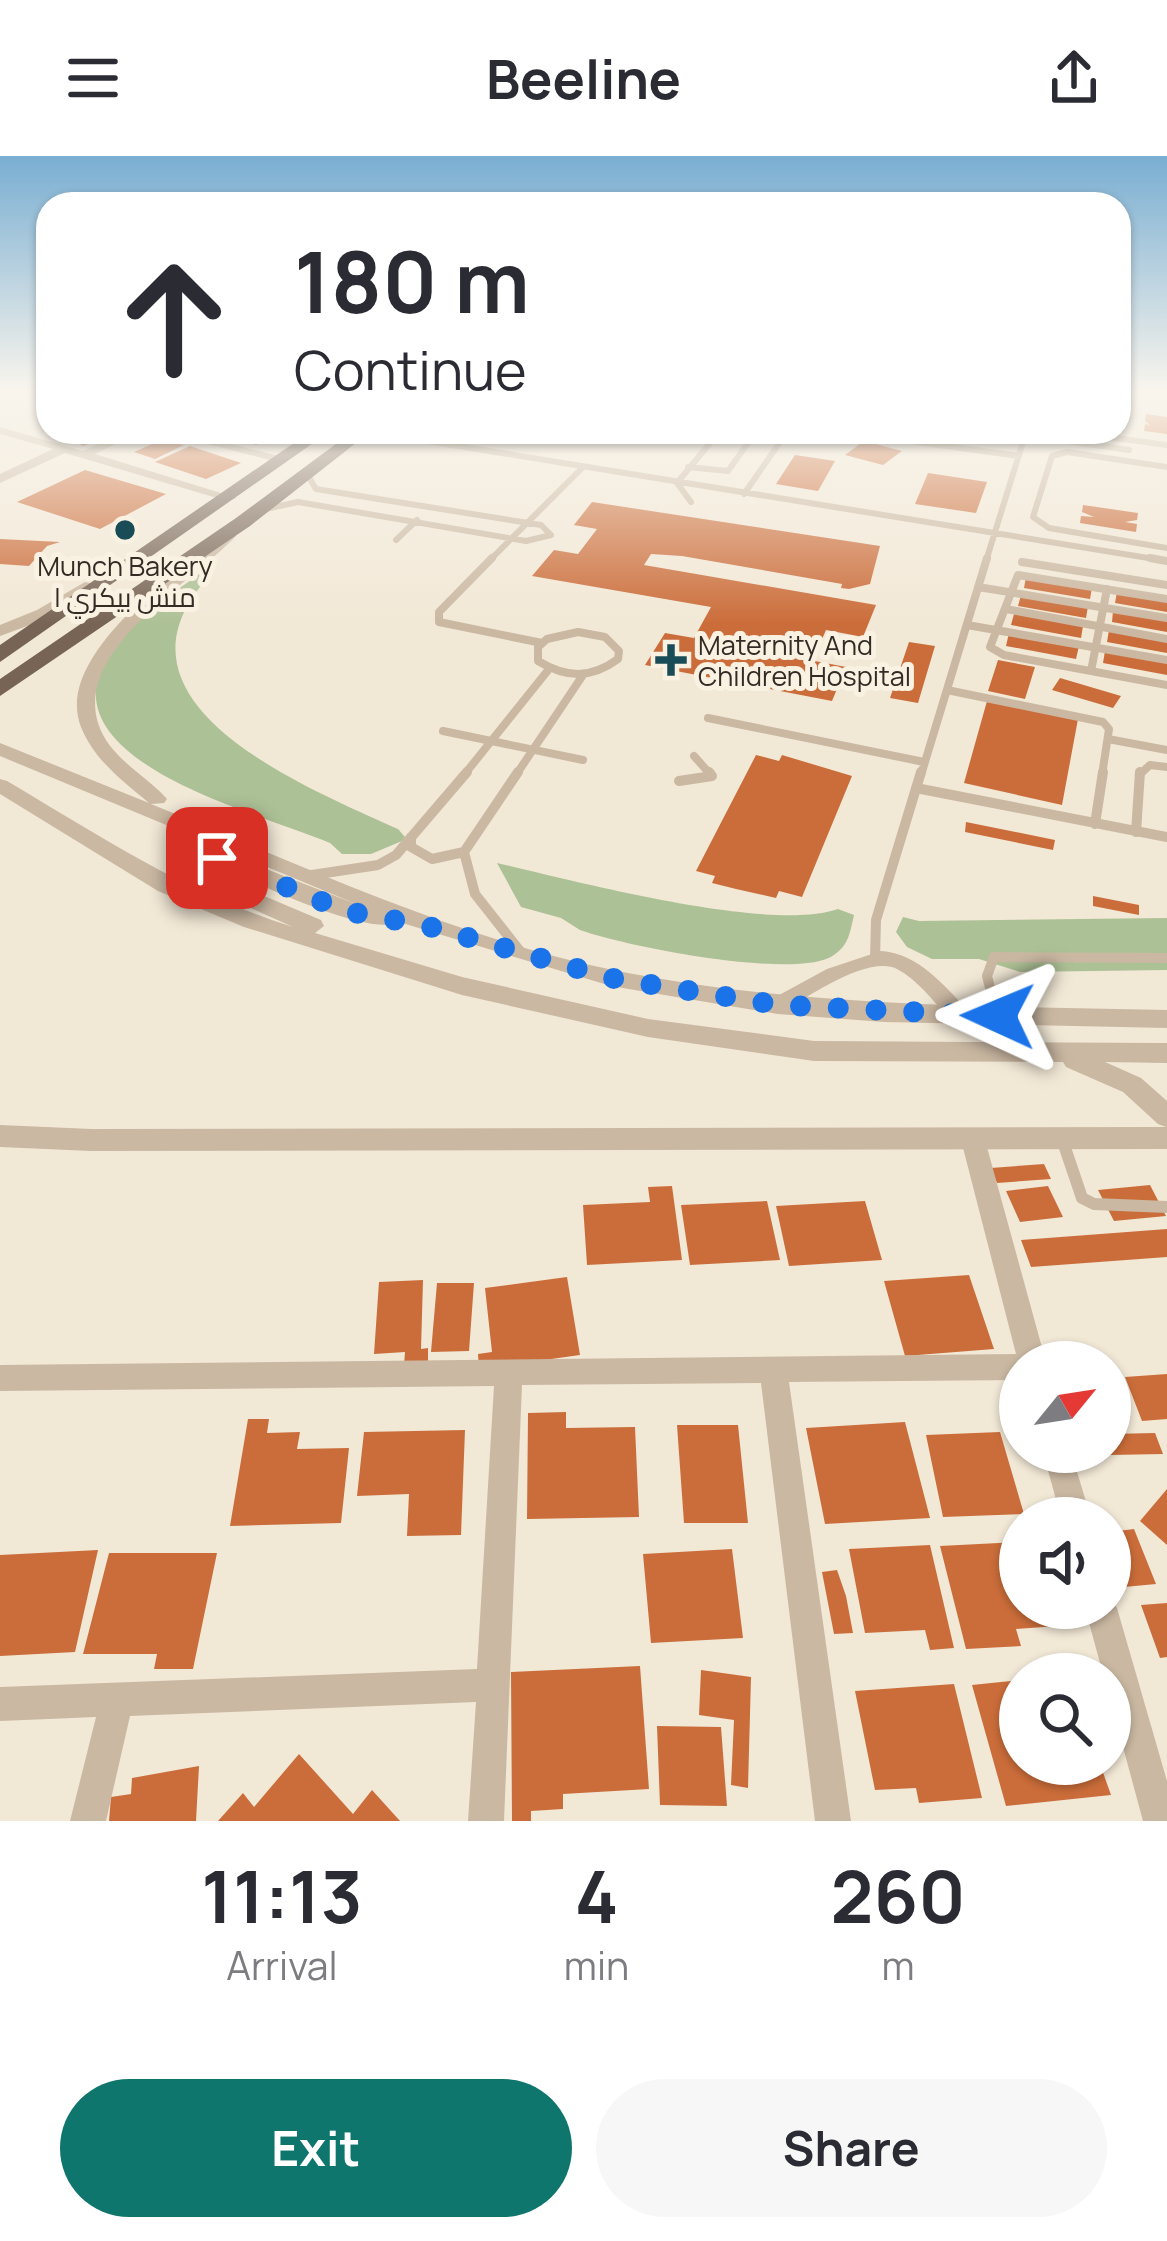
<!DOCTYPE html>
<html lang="en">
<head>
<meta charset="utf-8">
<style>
	body { margin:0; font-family:Manrope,Cairo,sans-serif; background:#f7f7f7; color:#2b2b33; height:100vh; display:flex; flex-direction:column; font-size:45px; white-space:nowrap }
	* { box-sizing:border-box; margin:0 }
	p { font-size:39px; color:#7c7c81 }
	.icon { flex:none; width:66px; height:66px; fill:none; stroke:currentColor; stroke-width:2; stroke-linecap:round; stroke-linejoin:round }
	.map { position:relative; height:1665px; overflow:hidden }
	.sheet { display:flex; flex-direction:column; background:#fff; flex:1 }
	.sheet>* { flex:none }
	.top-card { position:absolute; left:36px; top:36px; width:1095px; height:252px; border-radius:36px; box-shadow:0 3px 9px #0004; background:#fff; color:#2b2b33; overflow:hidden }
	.needle { width:78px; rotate:60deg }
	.fabs { position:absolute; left:999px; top:1185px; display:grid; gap:24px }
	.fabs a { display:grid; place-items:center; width:132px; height:132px; border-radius:50%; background:#fff; box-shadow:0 3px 9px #0004; font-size:60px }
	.pin { position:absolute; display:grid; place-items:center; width:102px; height:102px; color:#fff; margin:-51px; border-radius:24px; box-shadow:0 6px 18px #0006 }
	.me { position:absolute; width:132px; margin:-66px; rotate:271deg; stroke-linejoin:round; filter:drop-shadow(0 0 9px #0008) }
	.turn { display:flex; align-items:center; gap:42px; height:252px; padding:0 60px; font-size:54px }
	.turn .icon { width:156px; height:156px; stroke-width:2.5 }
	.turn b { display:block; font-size:84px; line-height:102px }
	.eta { display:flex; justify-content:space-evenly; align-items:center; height:204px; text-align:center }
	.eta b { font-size:72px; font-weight:700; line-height:84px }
	.action { display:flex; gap:24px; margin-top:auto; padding:24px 60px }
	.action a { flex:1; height:138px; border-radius:72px; background:#0f766e; color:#fff; font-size:48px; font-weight:700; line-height:138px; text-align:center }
	.action a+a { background:#f7f7f7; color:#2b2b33 }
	header { display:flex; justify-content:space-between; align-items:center; height:156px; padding:0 60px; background:#fff; font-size:54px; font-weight:700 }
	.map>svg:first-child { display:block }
	.green { fill:#adc196 }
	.building { fill:#cb6d3a }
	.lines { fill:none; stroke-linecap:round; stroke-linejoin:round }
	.service-far3 { stroke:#cab8a2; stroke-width:6 }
	.service-far2 { stroke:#cab8a2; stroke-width:8 }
	.service-far1 { stroke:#cab8a2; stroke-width:10 }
	.service { stroke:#cab8a2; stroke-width:12 }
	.minor { fill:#cab8a2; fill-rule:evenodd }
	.tertiary { fill:#cab8a2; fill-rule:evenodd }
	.primary { fill:#776455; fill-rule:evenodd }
	.route { stroke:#1a73e8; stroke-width:21; stroke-dasharray:0 37.8 }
	.poi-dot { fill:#194c57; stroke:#f9f1e2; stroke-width:4.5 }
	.labels { text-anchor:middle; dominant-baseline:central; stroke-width:10; stroke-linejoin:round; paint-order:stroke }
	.far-poi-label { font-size:27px; fill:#342b25; stroke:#f9f1e2 }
</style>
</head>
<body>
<header><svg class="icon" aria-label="menu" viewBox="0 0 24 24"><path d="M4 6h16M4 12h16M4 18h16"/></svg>Beeline<svg class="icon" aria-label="share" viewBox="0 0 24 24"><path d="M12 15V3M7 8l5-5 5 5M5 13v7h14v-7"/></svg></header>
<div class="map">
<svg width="1167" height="1665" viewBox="0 0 1167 1665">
	<rect width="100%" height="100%" fill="#f2e8d6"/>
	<path class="green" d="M203,415H214C88,544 303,630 398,673L405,681L402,685L371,698H342L330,687C256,655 25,602 117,485C138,458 176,436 203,415Z
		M497,707C575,725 769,777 838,753L854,759C850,776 849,789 834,799C799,825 624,790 580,774L561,762L521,751Z
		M903,761L919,765L1167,762V814L1020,816L979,803H932L907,791L896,776Z"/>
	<path class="building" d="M1146,258L1167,261V278L1144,275L1145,268L1150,269L1145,265Z
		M79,276H119L83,290L68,280Z
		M221,276H284L256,289Z
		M161,284L184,289L155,303L134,296Z
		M864,285L902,295L883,309L845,299Z
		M190,290L241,307L206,323L155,306Z
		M795,299L835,305L818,335L776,328Z
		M85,314L166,338L100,373L17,346Z
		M928,317L987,326L976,357L915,348Z
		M592,346L880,390L870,428L849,433L841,432L842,428L682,400L651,398L644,409L876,449L863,481L826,474L816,497L776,490L773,497L846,511L832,545L645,509L665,477L694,482L711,451L532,420L554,394L578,398L597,373L574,369Z
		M1083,349L1138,357L1137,364L1125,366L1137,368L1136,376L1080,367L1081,360L1094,361L1082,356Z
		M0,383L60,386L47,390L29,410L0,408Z
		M1026,421L1092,432L1090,443L1024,432Z
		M1117,436L1167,444V456L1115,447Z
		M1021,439L1088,450L1086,462L1018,450Z
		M1113,455L1167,464V476L1112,466Z
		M1014,458L1083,470L1081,482L1011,469Z
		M1109,474L1167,484V497L1107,486Z
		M1009,477L1079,490L1076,503L1006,490Z
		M909,486L935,490L918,547L890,542Z
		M1105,495L1167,506V519L1103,507Z
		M998,504L1035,511L1025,543L988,535Z
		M1060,522L1121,540L1113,552L1052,534Z
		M987,545L1078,563L1062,649L964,627Z
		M756,599L779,605L782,599L852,620L802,741L779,735L776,742L736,733L712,727L715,720L696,715Z
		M966,666L1055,684L1053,694L965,676Z
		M1093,740L1139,749V759L1093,750Z
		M1044,1008L1051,1023L997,1027L991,1012Z
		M1150,1029L1166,1060L1114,1065L1098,1034Z
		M672,1030L682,1104L587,1109L583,1049L650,1046L648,1031Z
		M1048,1030L1063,1061L1020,1066L1006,1035Z
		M767,1045L780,1104L690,1109L681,1049Z
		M865,1045L882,1104L789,1110L776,1050Z
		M1167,1073V1101L1031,1111L1021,1084Z
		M969,1119L994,1193L905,1200L884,1125Z
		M567,1121L580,1199L479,1213L478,1198L492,1196L485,1132Z
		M423,1124L421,1193L428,1192V1207L404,1209L405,1196L374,1198L379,1126Z
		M437,1127H474L469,1195L431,1196Z
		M1167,1218V1263L1142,1265L1125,1221Z
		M566,1256V1272L635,1271L639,1361L527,1363L528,1257Z
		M248,1263H269L267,1277L300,1276L297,1293L349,1292L341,1367L230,1370Z
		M905,1266L930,1362L825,1368L806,1272Z
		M677,1269H738L748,1367H684Z
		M465,1274L461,1379L407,1380L409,1338L357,1340L364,1276Z
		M1000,1276L1024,1358L943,1361L926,1279Z
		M1155,1277L1163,1298L1110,1299V1278Z
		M1167,1333V1389L1140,1365Z
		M1134,1373L1156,1428L1124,1431L1110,1393V1376Z
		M1020,1386V1452H1053L1058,1470L1016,1473L1021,1490L966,1493L940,1390Z
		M930,1389L954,1492L930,1494L925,1474L865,1477L849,1393Z
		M732,1393L743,1482L651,1487L643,1398Z
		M98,1394L75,1496L0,1500V1399Z
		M109,1397H217L193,1513H154L157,1498H83Z
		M837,1414L846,1440L853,1477L834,1478L822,1416Z
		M1167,1447V1501L1160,1502L1141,1449Z
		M640,1510L649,1633L563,1638V1653L531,1655V1665H512L511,1516Z
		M701,1514L751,1521L748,1632L731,1629L734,1564L699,1559Z
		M1020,1524V1608H1100L1111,1639L1006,1650L972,1529Z
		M954,1528L982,1642L919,1647L916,1632L875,1634L855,1535Z
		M657,1570L721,1571L727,1650L660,1649Z
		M299,1598L353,1658L372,1634L400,1665H218L243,1637L254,1651Z
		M199,1610L196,1665H109L111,1641L131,1638L132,1622Z"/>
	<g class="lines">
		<path class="service-far3" d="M372,276L1167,405
			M845,276L1019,300
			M1072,276L1167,289
			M1025,279L1129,294
			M200,283L282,304
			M688,311L728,315L756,276
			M1167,311L1067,296L1052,300L1033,361L1049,372L1167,392
			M744,338L787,276
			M691,346L677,327L719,276
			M261,354L298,346L526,385L551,379L541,369L316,333L307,318
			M396,384L417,364
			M489,405L582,312
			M986,405L1026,276"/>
		<path class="service-far2" d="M492,402L439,456V466L542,487
			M1150,402L1167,405
			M1022,406L1167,429
			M978,431L1167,462
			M1167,443L1018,419L990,491L1004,499L1167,529
			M1006,453L1167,483
			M967,469L1167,504
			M578,476L605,481L619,495L618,503C591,523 566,522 538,505V491L547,483Z
			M1091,515L1107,433
			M947,534L1103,566L1109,573L1102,619
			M708,562L924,606
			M443,575L583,604
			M1108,583L1167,594
			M694,600L711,619
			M464,619L549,513
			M516,619L583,519
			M921,619L987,402
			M1139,619L1150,609L1167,611"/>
		<path class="service-far1" d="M518,616L464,696L475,738L520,795
			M679,625L712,620L709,616
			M916,632L1167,681
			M1095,668L1103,616
			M1136,676L1140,616
			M411,681V691L432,703L464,696
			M312,719L378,709L396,699L467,616
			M875,803L876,764L921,616
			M997,859L987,820L994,801L1167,802"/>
		<path class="service" d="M1062,983L1082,1042L1094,1048L1167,1051"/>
		<path class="minor" d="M0,271L83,295L124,276H139L95,298L237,342L227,345L65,297L0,327V318L53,293L0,278Z
			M881,795C919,798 942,828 967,853L970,859L967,865H951C935,847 918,824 897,813C869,799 810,839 786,854L778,857L767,849L770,844L827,813Z
			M973,974L981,977L985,984L1046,1206H1020V1224L789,1226L851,1665H815L761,1227L522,1229L504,1665H468L476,1546L130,1560L106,1665H70L96,1561L0,1565V1531L477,1513L494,1230L0,1235V1209L1016,1198L961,984L965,977Z
			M1043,1296H1071L1091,1362H1061Z
			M1110,1440L1117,1452L1167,1625V1665H1143L1110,1543V1518H1103L1085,1452H1110Z"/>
		<path class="tertiary" d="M223,377L236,380C193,426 75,492 98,567C109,602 145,618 167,643L164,647L151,648C302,709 453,781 613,814C796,851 981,850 1167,854V872L884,866L778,858L611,830L399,766C368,782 253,725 217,710L210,717L321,764L324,770L315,777L462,821L648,863L814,885L1167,887V907L1105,906L1141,922L1167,945V993L91,995L0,991V969L91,973L1166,971L1158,968L1123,936L1066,911L1063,906L814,905L648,881L462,839L244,771L158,735L0,638V623L7,625C100,680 189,739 293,771L190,725L187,720L194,704L217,695L225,697L361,750L0,600V587L149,647C123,625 94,604 81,571C53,500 177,416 223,377Z
			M85,426L99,429L49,462L0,480V469L37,454Z"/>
		<path class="primary" d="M310,276H329L0,506V489Z
			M352,276H370L250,370L0,540V523L236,362Z"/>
	</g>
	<linearGradient id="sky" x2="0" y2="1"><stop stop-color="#79aed2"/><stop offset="0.5" stop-color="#f9f5ed"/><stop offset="1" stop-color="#f9f5ed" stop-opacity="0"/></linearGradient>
	<rect width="1167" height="468" fill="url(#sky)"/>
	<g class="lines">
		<path class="route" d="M217,702L345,755L427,770L611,822L778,849L998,860"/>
	</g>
	<g class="poi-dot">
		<circle cx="125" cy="374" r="12"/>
		<path d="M665 486h12v12h12v12h-12v12h-12v-12h-12v-12h12z"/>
	</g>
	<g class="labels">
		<g class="far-poi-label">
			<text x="125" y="409">Munch Bakery<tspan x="125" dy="31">| منش بيكري</tspan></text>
			<text x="698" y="488" text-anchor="start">Maternity And<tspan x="698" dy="31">Children Hospital</tspan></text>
		</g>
	</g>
</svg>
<div class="fabs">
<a><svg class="needle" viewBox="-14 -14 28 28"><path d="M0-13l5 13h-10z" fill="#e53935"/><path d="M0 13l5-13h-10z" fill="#7c7c81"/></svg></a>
<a><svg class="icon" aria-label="sound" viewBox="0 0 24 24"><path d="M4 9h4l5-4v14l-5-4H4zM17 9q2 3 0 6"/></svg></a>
<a><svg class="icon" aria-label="search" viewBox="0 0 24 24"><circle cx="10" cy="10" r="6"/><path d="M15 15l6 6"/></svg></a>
</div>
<div class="pin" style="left:217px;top:702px;background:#d93025"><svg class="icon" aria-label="arrive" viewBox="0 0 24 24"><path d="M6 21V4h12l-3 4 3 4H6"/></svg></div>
<svg class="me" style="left:998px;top:860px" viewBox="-20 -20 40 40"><path d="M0-17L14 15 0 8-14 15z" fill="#1a73e8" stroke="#fff" stroke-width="4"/></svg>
<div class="top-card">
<div class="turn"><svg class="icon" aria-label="ahead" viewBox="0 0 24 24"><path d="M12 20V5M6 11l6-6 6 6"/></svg><div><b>180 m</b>Continue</div></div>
</div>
</div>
<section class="sheet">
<div class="eta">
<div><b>11:13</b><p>Arrival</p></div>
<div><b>4</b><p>min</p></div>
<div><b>260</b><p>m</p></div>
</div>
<div class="action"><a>Exit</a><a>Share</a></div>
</section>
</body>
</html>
